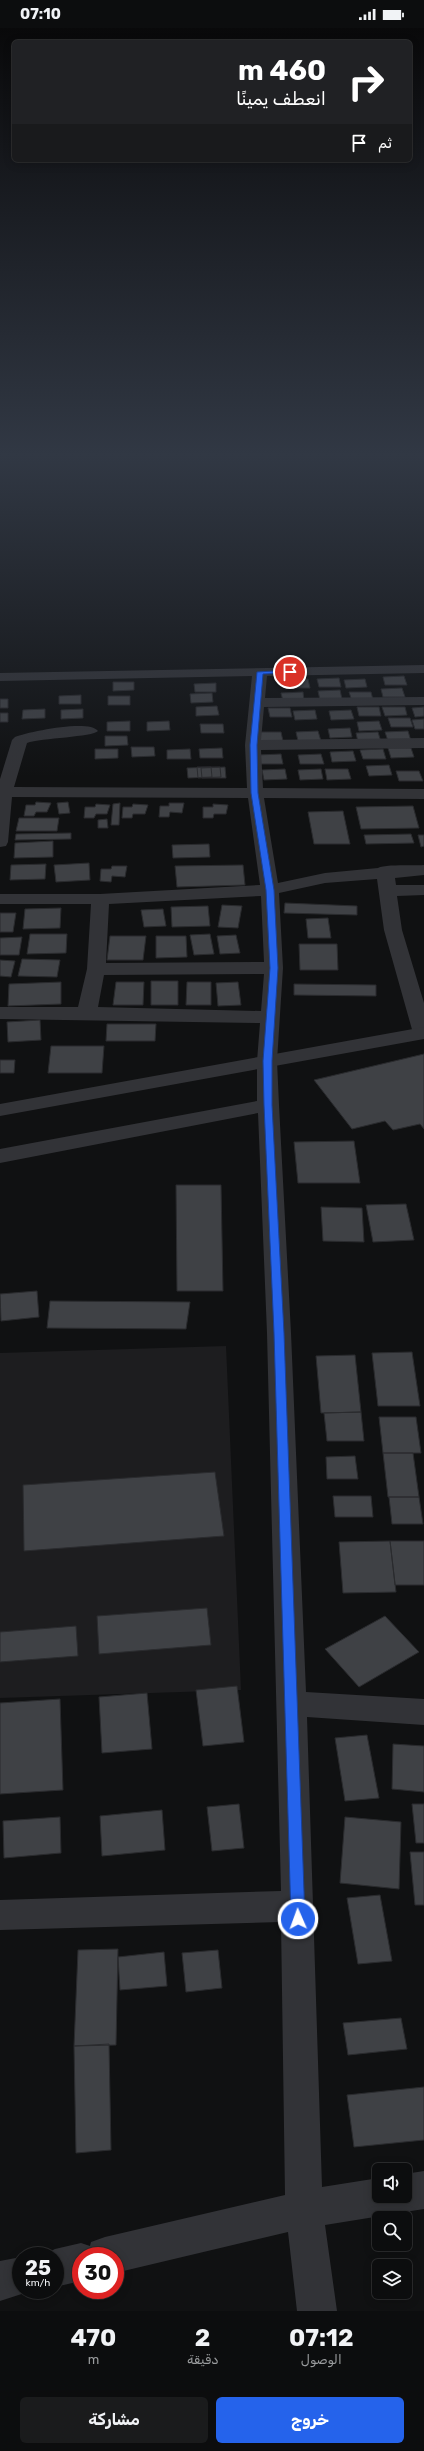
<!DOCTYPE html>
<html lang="ar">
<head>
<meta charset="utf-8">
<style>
	body { margin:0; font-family:Rubik,"Noto Naskh Arabic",sans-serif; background:#1a1b1c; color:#f1f3f6; direction:rtl; height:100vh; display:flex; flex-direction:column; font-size:15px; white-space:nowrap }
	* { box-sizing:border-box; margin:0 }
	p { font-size:13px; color:#9a9c9e }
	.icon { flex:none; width:22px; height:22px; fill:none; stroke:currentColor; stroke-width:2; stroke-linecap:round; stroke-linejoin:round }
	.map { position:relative; height:2283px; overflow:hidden; direction:ltr }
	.details { display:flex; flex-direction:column; background:#0c0d0e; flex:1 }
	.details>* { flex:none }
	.hud { position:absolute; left:12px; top:12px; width:400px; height:122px; border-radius:6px; box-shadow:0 2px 10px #0003,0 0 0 1px #2c2d2e; direction:rtl; background:#202124; color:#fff; overflow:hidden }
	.buttons { position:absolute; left:372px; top:2135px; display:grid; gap:8px }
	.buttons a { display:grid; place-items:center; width:40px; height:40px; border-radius:6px; background:#0c0d0e; box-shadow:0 2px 10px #0003,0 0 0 1px #2c2d2e; font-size:20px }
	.speed { position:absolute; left:12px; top:2219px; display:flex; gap:8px; font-size:20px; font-weight:700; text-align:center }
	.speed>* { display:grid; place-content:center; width:52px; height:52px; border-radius:50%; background:#0c0d0e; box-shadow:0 2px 10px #0003,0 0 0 1px #2c2d2e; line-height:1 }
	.speed small { font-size:10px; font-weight:400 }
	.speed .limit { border:6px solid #d22; background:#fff; color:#111 }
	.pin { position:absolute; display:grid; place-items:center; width:34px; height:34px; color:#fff; margin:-17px; border:2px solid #fff; border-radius:50%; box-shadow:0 1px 4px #0007 }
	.me { position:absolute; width:44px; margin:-22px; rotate:358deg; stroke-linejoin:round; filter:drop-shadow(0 0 3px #0008) }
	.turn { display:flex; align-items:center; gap:14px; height:84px; padding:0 20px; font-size:18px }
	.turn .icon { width:52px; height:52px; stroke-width:2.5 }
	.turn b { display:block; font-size:28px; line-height:34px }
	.then { display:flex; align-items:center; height:38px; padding:0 20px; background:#0003; gap:8px; font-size:15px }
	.eta { display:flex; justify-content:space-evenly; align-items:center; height:68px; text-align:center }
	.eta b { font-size:24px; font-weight:700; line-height:28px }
	.button { display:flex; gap:8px; margin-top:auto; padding:8px 20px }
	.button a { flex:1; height:46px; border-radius:6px; background:#2563eb; color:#fff; font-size:16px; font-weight:700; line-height:46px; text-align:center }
	.button a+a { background:#1a1b1c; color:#f1f3f6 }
	.status { display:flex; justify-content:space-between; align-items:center; height:28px; padding:0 20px; background:#0c0d0e; direction:ltr }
	.status svg { height:11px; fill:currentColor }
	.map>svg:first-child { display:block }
	.built { fill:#1d1d1f }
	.building { fill:#3f4145; stroke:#2a2b2e }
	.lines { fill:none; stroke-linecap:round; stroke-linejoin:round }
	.minor { fill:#323337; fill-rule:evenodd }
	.tertiary { fill:#323337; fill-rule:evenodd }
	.route { fill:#2563eb; stroke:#184099 }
</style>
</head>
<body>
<div class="status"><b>07:10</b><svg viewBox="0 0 49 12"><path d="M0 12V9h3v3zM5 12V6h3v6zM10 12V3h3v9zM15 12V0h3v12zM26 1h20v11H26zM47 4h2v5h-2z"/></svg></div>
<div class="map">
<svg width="424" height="2283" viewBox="0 0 424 2283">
	<rect width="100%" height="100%" fill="#101112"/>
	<path class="built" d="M226,1318L241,1662L0,1670V1325Z"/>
	<path class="building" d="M404,648L407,657H385L383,649Z
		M339,650L341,659H319L317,651Z
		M308,651L310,660H288L286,652Z
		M365,651L367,659L346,660L344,652Z
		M113,654H134V662L113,663Z
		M216,655V664H195L194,656Z
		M402,660L405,669H383L381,661Z
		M340,662L342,671L320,672L318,663Z
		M303,664L304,673H283L281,665Z
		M349,664H371L373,672L352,673Z
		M212,665L213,674L191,675L190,666Z
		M81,667V676H59V668Z
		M108,668H130V677H108Z
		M0,671H8V680H0Z
		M217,678L219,687L196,688V679Z
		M357,679H379L381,688H359Z
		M382,679H405L407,687L385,688Z
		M424,679V688L415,689L412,680Z
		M268,680H290L292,689H270Z
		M45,681V690L22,691L23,682Z
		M83,681V690L61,691V682Z
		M315,682L317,691L295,692L293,683Z
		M351,682L354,691L331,692L329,683Z
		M0,685H8V694H0Z
		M388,690H410L413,699H391Z
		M424,691V701H415L412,692Z
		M130,693V703H107V694Z
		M169,693L170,702L147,703V694Z
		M379,693L382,702L359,703L357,694Z
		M200,696H223L224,705H201Z
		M350,700L352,709L330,710L328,701Z
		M318,703L321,713H298L296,704Z
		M408,703L411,713H388L385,704Z
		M258,704H281L283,713H260Z
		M378,704L381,714H358L356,705Z
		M105,708H127L128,717L105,718Z
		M131,719H154L155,728L132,729Z
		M222,720L223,730H200L199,721Z
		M388,720H411L414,729L391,730Z
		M95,721H118V730L95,731Z
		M190,721L191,731H167V722Z
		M383,721L386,731H363L360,722Z
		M353,723L356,733L332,734L330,724Z
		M281,726L283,736H259L258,727Z
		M321,726L324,736H300L298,727Z
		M389,737L392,747L369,748L366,738Z
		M197,739H220L221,749L198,750Z
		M211,739L212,749L188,750L187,740Z
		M225,739L226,750H202L201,740Z
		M285,741L287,751L264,752L262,742Z
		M321,741L323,751L300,752L298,742Z
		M325,741H348L351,751L327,752Z
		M396,743H419L423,753H399Z
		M36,774L51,775L47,784H36L34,788H24L26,777H35Z
		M68,774L70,785L59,786L57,775Z
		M120,775L119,797H111L113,776Z
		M169,775H184L182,785L170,784L169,789H159L160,778H169Z
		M96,776L110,777L107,786H96L94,790H84L85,779H95Z
		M133,776L148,777L145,786H133L132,790H122L123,779H132Z
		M213,776L228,777L226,786H214L213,790H203V779H213Z
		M413,778L419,800L361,801L356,779Z
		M343,783L350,816H314L308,784Z
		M19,790H59L57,803H16Z
		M107,791L108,800H98V792Z
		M71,805V811L15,812L16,806Z
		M411,806L414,815L366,816L364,807Z
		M418,807H424V818L421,819Z
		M53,813V829L14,830L15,815Z
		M209,816L210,829L173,830L172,817Z
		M89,835L90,852L56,854L54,837Z
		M46,836L45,851L10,852L11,837Z
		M243,837L245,857L177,859L175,838Z
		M112,838H127L125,849L112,848L111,854L100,853L101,841H111Z
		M285,875L357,878V887L284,885Z
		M222,877L242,878L238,900L218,899Z
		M208,878L210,898L172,899L171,879Z
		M61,880L60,900L23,901L25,881Z
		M163,881L166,898L144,899L141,882Z
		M0,885H16L13,904H0Z
		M328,890L331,910H308L306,891Z
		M30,906H67L66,925L27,926Z
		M210,906L214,926L194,927L190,907Z
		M236,907L240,925L220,926L217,908Z
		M110,908H146L143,932H107Z
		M156,908H186L187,929L156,930Z
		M22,909L19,927H0V910Z
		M299,916H337L338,942H300Z
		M22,931L60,932L57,949L18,948Z
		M0,932L15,933L11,949L0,948Z
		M151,953H178V977H151Z
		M61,954V976L8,978L9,956Z
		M116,954H144L143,977H113Z
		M187,954H211V977H186Z
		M238,954L241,977L218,978L216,955Z
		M294,956L376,957V968L294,967Z
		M40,992L41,1012L8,1014L7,994Z
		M107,996H156L155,1013H106Z
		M51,1018H104L102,1045H48Z
		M424,1026V1101L420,1096L393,1102L385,1093L352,1101L314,1052Z
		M0,1032H15L14,1045H0Z
		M354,1113L360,1155H298L294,1114Z
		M176,1157H221L223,1263H177Z
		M406,1176L414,1212L373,1214L366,1177Z
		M321,1179L362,1180L364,1214L323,1213Z
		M37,1263L39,1289L1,1293L0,1266Z
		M50,1273L190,1274L186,1301L47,1300Z
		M412,1324L420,1378H378L372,1325Z
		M355,1327L361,1384L321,1385L316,1328Z
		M361,1384L364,1413H327L324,1385Z
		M379,1389H416L421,1425H383Z
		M383,1425H413L419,1469H388Z
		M355,1428L358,1451H327L326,1429Z
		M215,1444L224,1508L24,1523L23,1457Z
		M333,1468H371L373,1489H335Z
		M389,1469H419L423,1496H392Z
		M390,1513L396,1564L343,1565L339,1514Z
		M390,1513H424V1557H395Z
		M207,1580L211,1617L99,1626L97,1588Z
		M385,1588L419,1624L359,1659L325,1621Z
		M76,1598L78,1628L0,1634V1604Z
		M237,1658L244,1714L203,1718L196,1662Z
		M147,1665L152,1721L102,1725L99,1669Z
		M60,1671L63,1762L0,1766V1675Z
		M367,1707L379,1770L345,1773L335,1710Z
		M393,1716L424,1718V1764L392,1761Z
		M239,1776L244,1820L212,1823L207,1779Z
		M412,1776H424V1815H416Z
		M162,1782L165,1822L102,1828L100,1788Z
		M60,1789L61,1825L4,1830L3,1793Z
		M345,1789L401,1794L399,1861L340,1855Z
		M410,1824H424V1877H415Z
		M380,1867L392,1933L358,1936L347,1870Z
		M118,1921L116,2017L74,2018L78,1922Z
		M218,1922L222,1960L186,1964L182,1925Z
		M164,1924L167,1958L120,1962L118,1929Z
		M401,1990L407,2021L348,2027L343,1995Z
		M109,2016L111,2122L76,2125L74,2018Z
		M424,2059V2112L354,2119L347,2067Z"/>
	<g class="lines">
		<path class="minor" d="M424,637V645L267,648L265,670L424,669V677L264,679L261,712L424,710V720L261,722L263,760L424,761V771L264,770L278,855L325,845L378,840C385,836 414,838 424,837V847L395,850L396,857H424V867L397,868L402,902L424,975V1011L416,1009L413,1005L384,902L377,851L325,855L279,865L283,940L277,1033L279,1077L291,1305L306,1664L424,1671V1697L307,1689L322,2159L379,2150V2168H405V2146L424,2143V2181L405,2184L400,2182L387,2187L325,2197L337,2283H297L288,2204L115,2245V2228H81V2253L55,2259V2228H41L55,2221L81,2215L90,2218L91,2214L105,2209L285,2167L281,1894L0,1902V1872L281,1863L267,1305L258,1085L0,1135V1121L257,1073V1033L260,995L0,991V979H78L87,941L91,876H0V866H100L260,857L248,770L12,769L8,814L6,818L0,819V751L12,712L15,709C28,704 89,691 98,703C93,709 41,710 27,715L14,759L247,760L245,717L252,648L0,653V645ZM261,868L264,934L106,935L109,876ZM264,946L261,983L98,979L104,947Z
			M21,2229V2262H34L0,2273V2233Z"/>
		<path class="tertiary" d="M424,999V1011L0,1088V1076Z"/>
	</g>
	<linearGradient id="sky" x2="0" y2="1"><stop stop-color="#09090a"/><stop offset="0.57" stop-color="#313844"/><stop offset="1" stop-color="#313844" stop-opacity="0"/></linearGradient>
	<rect width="424" height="749" fill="url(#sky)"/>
	<path class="route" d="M290,642L292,645L263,646L257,717L258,765L274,862L278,940L272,1033V1077L284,1305L305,1891L303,1896L298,1897L293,1896L291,1891L274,1305L264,1077L263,1033L270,940L266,862L251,765L250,717L257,644Z"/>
</svg>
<div class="buttons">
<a><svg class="icon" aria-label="sound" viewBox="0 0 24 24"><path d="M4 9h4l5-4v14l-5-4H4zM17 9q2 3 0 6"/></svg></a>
<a><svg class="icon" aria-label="search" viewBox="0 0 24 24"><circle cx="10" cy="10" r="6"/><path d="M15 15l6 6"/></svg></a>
<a><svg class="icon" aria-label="layers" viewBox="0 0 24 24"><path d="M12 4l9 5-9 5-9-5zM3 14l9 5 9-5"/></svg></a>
</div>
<div class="speed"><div>25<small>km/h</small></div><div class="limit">30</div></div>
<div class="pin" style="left:290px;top:644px;background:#d93025"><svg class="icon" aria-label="arrive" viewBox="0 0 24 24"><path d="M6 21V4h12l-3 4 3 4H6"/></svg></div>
<svg class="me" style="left:298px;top:1891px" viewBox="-20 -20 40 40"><circle r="17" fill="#2563eb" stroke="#fff" stroke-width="3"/><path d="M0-11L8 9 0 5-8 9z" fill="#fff"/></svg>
<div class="hud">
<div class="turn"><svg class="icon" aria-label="right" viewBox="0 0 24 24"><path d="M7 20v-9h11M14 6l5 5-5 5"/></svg><div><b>460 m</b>انعطف يمينًا</div></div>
<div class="then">ثم<svg class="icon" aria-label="arrive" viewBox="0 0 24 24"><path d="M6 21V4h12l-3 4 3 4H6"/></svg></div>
</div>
</div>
<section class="details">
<div class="eta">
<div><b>07:12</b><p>الوصول</p></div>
<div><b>2</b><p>دقيقة</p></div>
<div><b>470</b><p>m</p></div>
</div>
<div class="button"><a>خروج</a><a>مشاركة</a></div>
</section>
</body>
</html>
